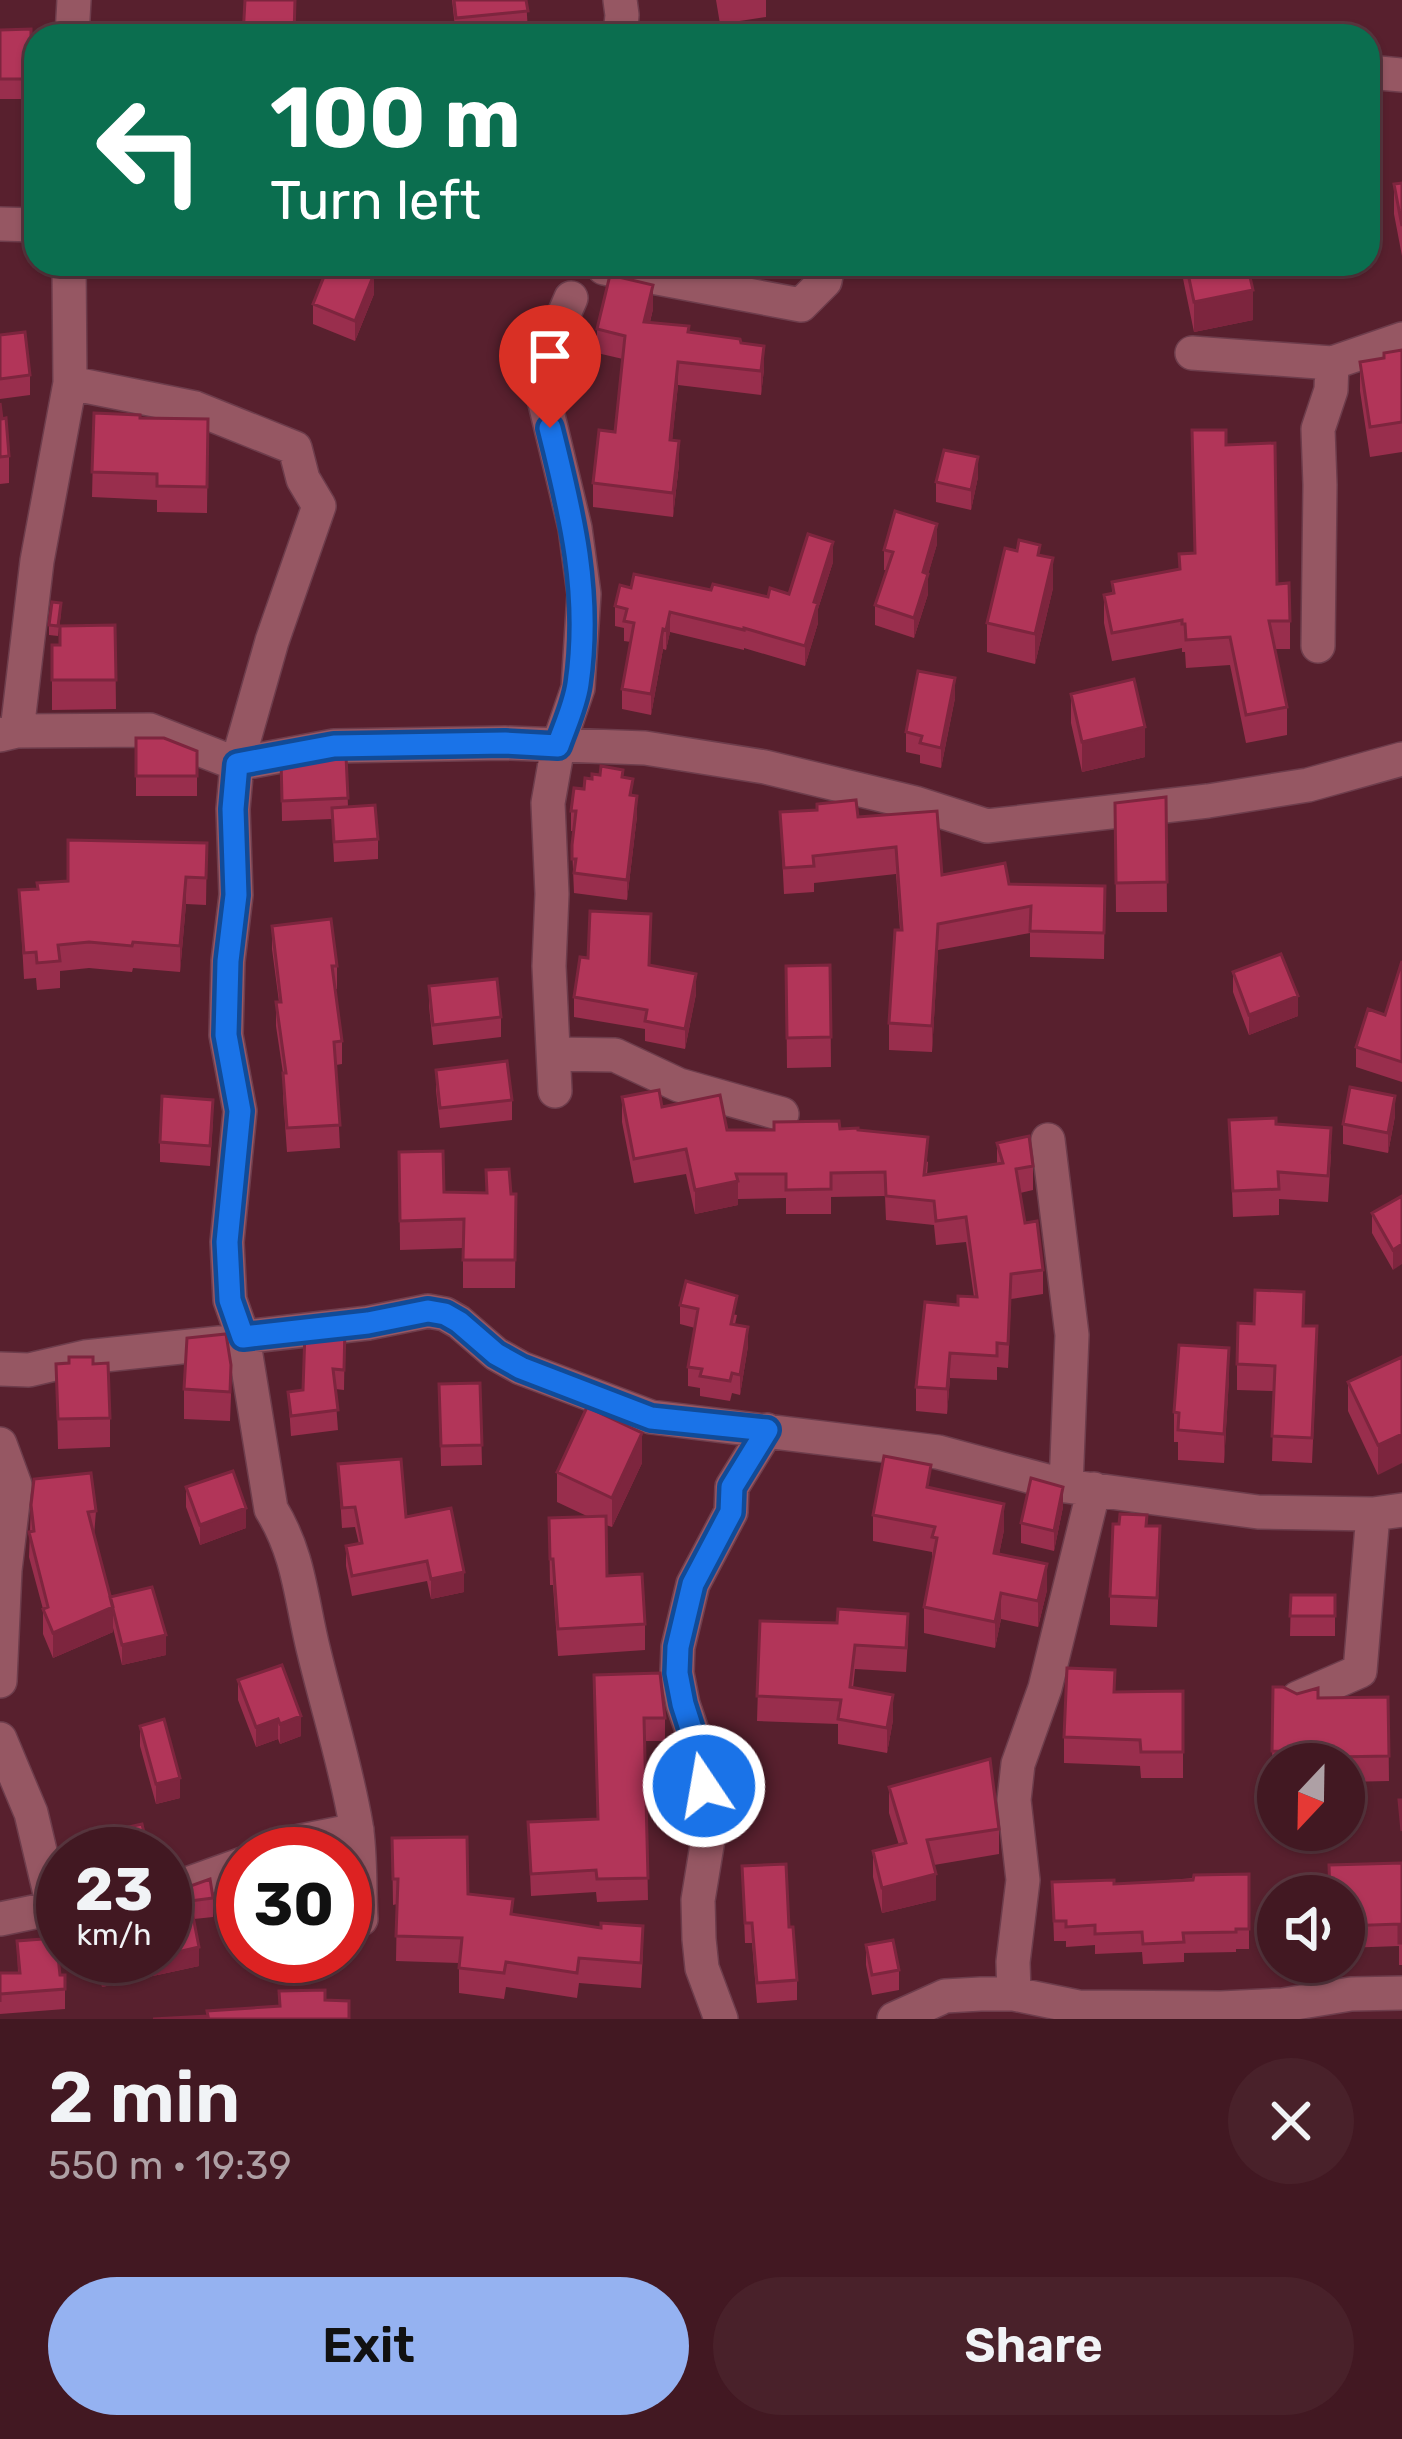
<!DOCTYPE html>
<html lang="en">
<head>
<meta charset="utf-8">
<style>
	body { margin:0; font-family:Rubik,sans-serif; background:#49212a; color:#f1f3f6; height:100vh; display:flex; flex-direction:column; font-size:45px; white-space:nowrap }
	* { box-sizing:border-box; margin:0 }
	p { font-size:39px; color:#aea0a5 }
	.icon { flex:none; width:66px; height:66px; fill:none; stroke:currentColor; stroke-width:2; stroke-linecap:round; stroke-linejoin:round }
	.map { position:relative; height:2019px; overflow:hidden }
	.sheet { display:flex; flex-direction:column; background:#421822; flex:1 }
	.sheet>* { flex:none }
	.guide { position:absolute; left:24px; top:24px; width:1356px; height:252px; border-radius:36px; box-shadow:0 3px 9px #0004,0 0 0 3px #5a3740; background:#0b6e4f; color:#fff; overflow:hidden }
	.needle { width:78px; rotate:202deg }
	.buttons { position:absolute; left:1257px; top:1743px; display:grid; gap:24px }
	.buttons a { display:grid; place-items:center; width:108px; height:108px; border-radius:50%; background:#421822; box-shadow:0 3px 9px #0004,0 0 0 3px #5a3740; font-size:60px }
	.speed { position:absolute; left:36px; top:1827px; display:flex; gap:24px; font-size:60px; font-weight:700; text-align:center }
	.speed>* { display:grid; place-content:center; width:156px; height:156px; border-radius:50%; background:#421822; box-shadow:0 3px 9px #0004,0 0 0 3px #5a3740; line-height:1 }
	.speed small { font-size:30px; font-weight:400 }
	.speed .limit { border:18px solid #d22; background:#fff; color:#111 }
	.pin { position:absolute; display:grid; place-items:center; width:102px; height:102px; color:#fff; margin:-123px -51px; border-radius:50% 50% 50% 0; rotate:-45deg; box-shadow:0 0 12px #0007 }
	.pin .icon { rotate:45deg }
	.me { position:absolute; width:132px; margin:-66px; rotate:348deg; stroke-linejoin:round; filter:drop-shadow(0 0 9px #0008) }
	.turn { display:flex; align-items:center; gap:42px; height:252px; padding:0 48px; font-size:54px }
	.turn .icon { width:156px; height:156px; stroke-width:2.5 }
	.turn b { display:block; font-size:84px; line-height:102px }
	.round { display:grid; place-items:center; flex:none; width:126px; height:126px; border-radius:63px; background:#49212a }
	.head { display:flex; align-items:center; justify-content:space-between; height:204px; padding:0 48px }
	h1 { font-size:72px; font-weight:600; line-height:90px }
	.primary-button { display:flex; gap:24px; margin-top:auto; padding:24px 48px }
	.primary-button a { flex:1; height:138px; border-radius:72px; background:#95b2f1; color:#111; font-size:48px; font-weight:600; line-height:138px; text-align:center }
	.primary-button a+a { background:#49212a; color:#f1f3f6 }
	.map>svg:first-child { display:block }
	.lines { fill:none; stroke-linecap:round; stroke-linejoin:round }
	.minor-casing { stroke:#6e3d4c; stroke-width:36 }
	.minor { stroke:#965763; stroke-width:33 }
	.wall { fill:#992e4d }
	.shaded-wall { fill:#7d253e }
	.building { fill:#b23559; stroke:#7d253e; stroke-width:3 }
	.route-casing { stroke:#114b97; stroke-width:30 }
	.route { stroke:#1a73e8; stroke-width:21 }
</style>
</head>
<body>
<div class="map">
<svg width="1402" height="2019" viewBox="0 0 1402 2019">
	<rect width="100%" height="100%" fill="#58202e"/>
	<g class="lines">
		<defs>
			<path id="minor" d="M72,36L74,0
				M620,36L622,15L620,0
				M1368,72L1402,75
				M0,224L36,225
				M602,264L604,268L801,305L825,281L828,264
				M1192,353L1332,363L1402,339
				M70,383L195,408L295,448L303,479L319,506L272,641L237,764L233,809L236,895L228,961L226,1035L240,1111L227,1242L230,1300L243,1337L271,1509C300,1556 301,1601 314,1652C328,1710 346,1766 356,1825C361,1855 359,1888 361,1919
				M1318,646L1320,485L1318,429L1331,390L1332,363
				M17,731L37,561L70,383L69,264
				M0,735L17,731L150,730L237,764L334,746L505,743L645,748L765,767L915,803L987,826L1208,801L1308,785L1402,759
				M554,1054L615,1055L679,1085L782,1114
				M555,1091L549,966L552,894L548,803L558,746L578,688L584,594L575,528L538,374L571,298
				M1048,1140L1072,1335L1066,1486
				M0,1369L29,1370L85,1357L229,1342L243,1337L368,1323L428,1311L445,1314L459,1322L496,1354L521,1368L651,1417L938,1452L1066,1486L1258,1512L1373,1514L1402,1510
				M0,1444L15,1485L5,1570L0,1681
				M1298,1698L1360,1671L1373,1514
				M0,1739L31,1813L53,1906
				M266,1854L291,1843L357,1830
				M165,1892L243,1864
				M0,1919L63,1906
				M1014,1994L1013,1962L1023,1880L1014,1800L1018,1764L1045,1688L1094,1489
				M721,2019L702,1968L699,1939L698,1900L709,1833L701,1757L683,1704L677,1673L678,1647L693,1584L731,1512L732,1487L767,1430
				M894,2019L945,1996L981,1994H1014L1078,2007L1221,2008L1283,2005L1351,1994L1402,1993"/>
		</defs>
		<use href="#minor" class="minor-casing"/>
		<use href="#minor" class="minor"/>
	</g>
	<path class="wall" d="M452,0H526L528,31L456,36Z
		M716,0H766V17L720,24Z
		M31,29V99H0V30Z
		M1368,175L1371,191V211H1368Z
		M1402,183V256L1394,214V184Z
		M848,264H910L909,272L848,269Z
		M1180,264H1247L1253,320L1194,332Z
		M374,294L355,341L313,324V304Z
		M653,309L650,322L741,343L764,369L761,395L678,385L672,440L679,464L673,517L593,507V483L615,432L623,359L597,353V329Z
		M0,335L30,375V395L0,399Z
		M1402,350V452L1370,457L1360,391V362L1384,358Z
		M0,403L9,456V483L0,484Z
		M94,413L140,418L208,419L207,513L157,512V500L92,497Z
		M1226,445L1290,621V649H1275L1287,707V735L1246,743L1230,665L1186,668L1185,652H1182V648L1112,661L1104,623V595L1112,593V582L1179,569L1195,553Z
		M978,477L971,510L936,502V482Z
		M937,544L928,574V594L914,638L875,625V605L886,570H884V550Z
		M1040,555L1053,588L1035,664L987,652V623Z
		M833,562L818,609V623L805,666L744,648V650L670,632L666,650L663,649L651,715L622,709V689L631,642L624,641V628L615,626V606L631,588L711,590L768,597L789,594Z
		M61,613L58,636L49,635V625Z
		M115,625L116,709L52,710V645H60Z
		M1071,694L1145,757L1082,772L1071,723Z
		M955,698L941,768L920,763V755L906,752V732Z
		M136,738L197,751V796H136Z
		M346,756L348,807L378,839V859L334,862L332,819L282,821L281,759Z
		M623,777L633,796L637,816L627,900L574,893L572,845L574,831H571V811L584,789Z
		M1166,797L1167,912H1116L1115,803Z
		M780,812L858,817L942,875L1009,884L1105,886L1104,959L1030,957V933L938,950L932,1052L889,1050V1023L900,930L896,874L814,883V892L784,894Z
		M207,843L206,905L186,904L180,972L133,968L132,972L89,968L60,971V988L37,990L36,978L24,979L19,890L38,889Z
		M272,926L337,966V989H335L342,1041V1064L336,1065L340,1148L287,1152L283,1096V1073L276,1026V1002H279L272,949Z
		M1402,961V1082L1356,1067V1047L1385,1015Z
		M649,965L696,994L685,1049L645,1041V1029L574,1017V997Z
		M830,965L831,1067L787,1068L786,966Z
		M1233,972L1298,1016L1249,1035L1233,992Z
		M429,986L501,1017V1037L433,1045L429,1006Z
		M436,1070L512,1100V1120L440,1128L436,1090Z
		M622,1097L662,1107L727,1130L840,1129L858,1130L928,1162L927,1175L997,1164V1143L1033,1166V1190L1020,1193L1025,1223L1043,1270V1294L1011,1299L1008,1368L997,1367V1380L950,1378L947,1414L916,1411V1387L958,1305L974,1297L966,1242L936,1245L934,1225L886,1220L885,1196L831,1197V1214H786V1198L738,1199V1205L695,1214L686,1174L634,1183L622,1122Z
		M1395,1116L1388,1153L1343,1144V1124Z
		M213,1120L210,1166L160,1162V1142Z
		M1229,1120L1276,1124L1331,1154L1328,1202L1279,1199V1215L1233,1217Z
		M399,1152L444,1192L486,1193V1170L511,1194H516L515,1288H463V1248L400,1250Z
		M1402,1196L1393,1270L1372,1233V1213Z
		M680,1305L737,1315L735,1324L748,1346L740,1395L732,1393L730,1401L700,1396V1388L688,1386V1367L695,1328L680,1324Z
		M1304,1326L1317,1352L1312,1463L1272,1461L1274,1391L1237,1390V1364Z
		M345,1327L344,1390L335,1389L338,1430L291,1436L288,1392L303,1390Z
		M226,1334L231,1395L230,1421L184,1419V1389Z
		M1402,1357L1378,1475L1348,1411V1382Z
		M56,1364H93L110,1418V1447L58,1449Z
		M1229,1378L1224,1463L1178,1460V1442H1174V1412Z
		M480,1383L482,1465L441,1466L439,1384Z
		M642,1463L612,1527L606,1525L607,1576L645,1624V1650L558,1656L553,1585H550L549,1518L589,1517L557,1502V1472Z
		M338,1464L406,1517L464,1592L431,1599L427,1581L352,1596L346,1566V1546L359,1544L355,1527L342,1528Z
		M186,1487L246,1528L200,1545L186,1507Z
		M931,1488L1004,1530L999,1554L1047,1590L1038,1627L1001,1619L995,1648L924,1633V1607L932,1563V1552L873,1541V1515Z
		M31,1505L96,1511L94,1536L110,1597L166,1655L122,1665L113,1628V1632L53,1658L43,1634V1609L29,1557Z
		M1063,1507L1054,1551L1021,1543V1523Z
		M1146,1526L1160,1556L1157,1627L1110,1625V1596Z
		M1291,1595H1335V1636H1290Z
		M760,1621L908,1638L906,1672L855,1669L853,1688L893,1720L887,1753L838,1744V1724L757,1721Z
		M594,1675L665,1718V1741H645L648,1900L597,1902L596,1892L531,1896L528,1822L598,1819Z
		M238,1680L301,1736L280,1744L278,1739L256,1747L238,1700Z
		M1273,1687L1318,1698L1388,1697L1389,1781L1344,1782V1764H1278V1776H1272Z
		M1183,1691V1778H1141L1140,1766L1064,1763V1737L1115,1692Z
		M140,1726L180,1798L156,1804L140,1746Z
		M889,1787L999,1829V1854L934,1865L936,1900L882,1913L873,1877V1851L899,1845L889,1813Z
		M392,1838L468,1894L513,1914L643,1951L641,1988L579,1983L577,1998L506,1987L504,1999L459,1993V1963L396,1961L397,1904L393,1905Z
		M1402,1863V1965H1399V1946L1344,1948V1896Z
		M742,1866L789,1927L797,1980V2000L757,2003L752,1943H745Z
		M1249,1874V1949H1236V1952L1184,1953V1962L1143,1964L1142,1952L1095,1954V1945L1066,1947V1941H1054L1052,1882L1114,1884Z
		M165,1893L213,1898V1917L194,1919L199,1966L102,1987L96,1956H165Z
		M63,1921V1955L58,1956L60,1975H65V2009L0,2014V2019V1973H18L17,1941L46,1939V1924Z
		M866,1945L899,1970V1990L872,1995L866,1965Z"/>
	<path class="shaded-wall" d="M374,274V294L355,341V321Z
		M653,285V309L644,345V322Z
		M1253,290V320L1194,332V302Z
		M764,346V369L761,395V371Z
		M678,362V385L670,463V440Z
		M679,441V464L673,517V493Z
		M978,457V477L971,510V490Z
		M937,524V544L928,575V594L914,638V618L923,572Z
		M833,542V562L818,609V623L805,666V646L814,602Z
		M1053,558V588L1035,664V634Z
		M670,612V632L666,650V630Z
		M663,629V649L651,715V694Z
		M955,678V698L941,768V748Z
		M1145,727V757L1082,772V742Z
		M637,796V816L627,900V880Z
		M186,877V904L180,972V946Z
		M938,924V950L932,1052V1026Z
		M696,974V994L685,1049V1029Z
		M1298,996V1016L1249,1035V1015Z
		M1395,1096V1116L1388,1153V1133Z
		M738,1181V1205L695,1214V1190Z
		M1402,1244V1264L1393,1270V1250Z
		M748,1327V1346L740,1395V1375Z
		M1229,1348V1378L1224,1463V1434Z
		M950,1353V1378L947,1414V1389Z
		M642,1433V1463L612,1527V1498Z
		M1402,1434V1463L1378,1475V1445Z
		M1063,1487V1507L1054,1551V1531Z
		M1004,1504V1530L994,1579V1553Z
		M246,1508V1528L200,1545V1525Z
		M1047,1564V1590L1038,1627V1601Z
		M464,1572V1592L431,1599V1579Z
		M1001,1593V1619L995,1648V1622Z
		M113,1607V1632L53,1658V1633Z
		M166,1635V1655L122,1665V1645Z
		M893,1695V1720L887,1753V1728Z
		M301,1716V1736L280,1744V1724Z
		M278,1719V1739L256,1747V1727Z
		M180,1778V1798L156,1804V1784Z
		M936,1874V1900L882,1913V1888Z
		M199,1947V1966L102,1987V1968Z"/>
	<path class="building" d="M245,0H295L294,36H243Z
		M454,0H526L528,11L456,18Z
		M31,29V79H0V30Z
		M1402,183V226L1394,184Z
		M329,264H350L374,274L355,321L313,304Z
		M1186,264H1247L1253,290L1194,302Z
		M610,275L653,285L644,322L689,326L688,332L740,339L741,343L764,346L761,371L678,362L670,440L679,441L673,493L593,483L599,430L615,432L625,336L597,329Z
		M25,332L30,375L0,379V335Z
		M1402,350V422L1370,427L1360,362L1384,358V353Z
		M0,403L2,419L6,418L9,456L0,457Z
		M94,413L140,415V418L208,419L207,487L157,486V474L92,472Z
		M1192,430H1226V445L1275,443L1277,584L1289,583L1290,621H1269L1287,707L1246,715L1230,637L1186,640L1185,624H1182V620L1112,633L1104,595L1114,593L1112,582L1180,569L1179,554L1195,553Z
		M944,450L978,457L971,490L936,482Z
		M895,511L937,524L923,572L928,574L914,618L875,605L893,552L884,550Z
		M808,534L833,542L814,602L818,603L805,646L744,628V630L670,612L666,630L663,629L651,694L622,689L634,623L624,621L627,609L615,606L620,585L631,588L634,574L711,590L713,584L768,597L770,588L789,594Z
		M1019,540L1040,545L1038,555L1053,558L1035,634L987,623L1005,548L1017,551Z
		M52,602L61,603L58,626L49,625Z
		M115,625L116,680H52V645H60V626Z
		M918,671L955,678L941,748L920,743L922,736L906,732Z
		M1134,679L1145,727L1082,742L1071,694Z
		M136,738H164L197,751V776H136Z
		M346,756L348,798L282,801L281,759Z
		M601,766L623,770L622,777L633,779L630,795L637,796L627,880L574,873L576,859H572V845L576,811H571L574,788L584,789L585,778L592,779V774L600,775Z
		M1166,797L1167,882L1116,883L1115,803Z
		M856,800L858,817L937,811L942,875L1005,863L1009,884L1105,886L1104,933L1030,931L1031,906L938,924L932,1026L889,1023L895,930H902L896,847L813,856L814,866L784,868L780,812L817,810V804Z
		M375,805L378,839L334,842L332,808Z
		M68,840L207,843L206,878L186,877L180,946L133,942L132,946L89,942L58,945L60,961L37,963L36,952L24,953L19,890L38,889L37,883L68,881Z
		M590,911L651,914L649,965L696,974L685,1029L645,1021L647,1010L574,997L580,957L588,958Z
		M331,919L337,966H332L342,1041L334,1042L340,1125L287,1128L283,1073H286L276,1002H281L272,926Z
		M1281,954L1298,996L1249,1015L1233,972Z
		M1402,961V1062L1356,1047L1368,1009L1385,1015Z
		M830,965L831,1037L787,1038L786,966Z
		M497,979L501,1017L433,1025L429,986Z
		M507,1061L512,1100L440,1108L436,1070Z
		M1350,1087L1395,1096L1388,1133L1343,1124Z
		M659,1090L662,1107L720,1095L727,1130H774V1122L839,1121L840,1129L858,1128V1130L928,1137L924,1175L1003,1163L997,1143L1029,1136L1033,1166L1016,1169L1025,1223L1037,1221L1043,1270L1011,1274L1008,1344L997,1343V1356L950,1353L947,1389L916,1387L925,1302L958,1305V1296L977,1297L966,1217L936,1221L934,1201L886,1196L885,1172L831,1173V1189L786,1190V1174H736L738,1181L695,1190L686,1149L634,1159L622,1097Z
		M162,1096L213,1100L210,1146L160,1142Z
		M1276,1118V1124L1331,1128L1328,1176L1278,1172L1279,1189L1233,1191L1229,1120Z
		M443,1151L444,1192L487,1193L486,1170L509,1169L511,1194H516L515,1260H463L464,1219L400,1221L399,1152Z
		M1402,1196V1244L1393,1250L1372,1213Z
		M686,1281L737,1296L731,1324L748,1327L740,1375L732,1373L730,1381L700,1376L702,1369L688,1367L698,1309L680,1305Z
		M1255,1290L1304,1292L1303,1326H1317L1312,1438L1272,1436L1275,1366L1237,1364L1238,1323L1254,1324Z
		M345,1327L344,1370L333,1369L338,1410L291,1416L288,1392L303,1390L305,1331Z
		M226,1334L231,1365L230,1392L184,1389L187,1338Z
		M1179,1345L1229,1348L1224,1434L1178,1430L1179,1413L1174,1412Z
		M69,1357H93V1364L108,1363L110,1418L58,1419L56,1364L69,1363Z
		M1402,1357V1434L1378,1445L1348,1382Z
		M480,1383L482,1445L441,1446L439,1384Z
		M587,1407L642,1433L612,1498L557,1472Z
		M884,1456L931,1465L927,1487L1004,1504L994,1553L1047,1564L1038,1601L1001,1593L995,1622L924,1607L937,1538L932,1537L935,1527L873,1515Z
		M401,1459L406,1517L451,1508L464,1572L431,1579L427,1561L352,1576L346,1546L362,1543L355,1507L342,1508L338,1464Z
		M233,1471L246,1508L200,1525L186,1487Z
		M91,1473L96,1511L88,1512L113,1607L53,1633L43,1609L48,1607L29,1532L34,1531L31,1505L34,1479Z
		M1031,1478L1063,1487L1054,1531L1021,1523Z
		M1120,1514L1147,1515L1146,1526H1160L1157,1598L1110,1596L1113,1524H1119Z
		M606,1516L607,1576L642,1574L645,1624L558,1629L553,1559H550L549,1518Z
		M152,1587L166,1635L122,1645L110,1597Z
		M1291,1595H1335V1616H1290Z
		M838,1609L908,1614L906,1648L855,1645L850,1687L893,1695L887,1728L838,1719L841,1700L757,1696L760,1621L837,1623Z
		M282,1665L301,1716L280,1724L278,1719L256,1727L238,1680Z
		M1067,1668L1115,1670L1114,1692L1183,1691V1752H1141L1140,1740L1064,1737Z
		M660,1673L665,1718H644L648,1878L597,1879L596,1870L531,1874L528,1822L598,1819L594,1675Z
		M1273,1687H1283L1297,1694L1318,1688V1698L1388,1697L1389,1756L1334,1757L1333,1752L1272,1751Z
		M164,1719L180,1778L156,1784L140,1726Z
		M990,1759L999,1829L927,1840L936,1874L882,1888L873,1851L906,1843L889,1787Z
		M1399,1800H1402V1831Z
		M142,1824L149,1854H93L88,1836Z
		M467,1837L468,1894L513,1899L511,1914L601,1928V1923L643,1926L641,1963L579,1958L577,1973L506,1962L504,1973L459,1968L462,1938L396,1936L398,1879H393L392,1838Z
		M1402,1863V1943H1399V1924L1344,1926V1896H1330L1329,1865Z
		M786,1864L789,1927H793L797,1980L757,1983L752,1923H745L742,1866Z
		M1249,1874V1929H1236V1932L1183,1933L1184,1942L1143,1944L1142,1932L1095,1934V1925L1066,1927V1921H1054L1052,1882L1114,1880V1884L1193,1880L1194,1875Z
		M210,1879L213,1898L190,1901L199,1947L165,1955V1893H171Z
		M63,1921V1936L48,1938L46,1924Z
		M56,1938L60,1975H65V1989L0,1994V2002V1973H20L17,1941Z
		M893,1940L899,1970L872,1975L866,1945Z
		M99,1956H160L102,1968Z
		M325,1990V2000L349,2001V2019H153L208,2016L207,2011L280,2006L279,1991Z"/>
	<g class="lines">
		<defs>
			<path id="route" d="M550,428C572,515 591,594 578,684C575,705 565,726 558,746L505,743L334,746L237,764L233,809L236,895L228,961L226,1035L240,1111L227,1242L230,1300L243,1337L368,1323L428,1311L445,1314L459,1322L496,1354L521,1368L651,1418L767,1430L732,1487L731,1512L693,1584L678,1647L677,1673L683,1704L700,1757L704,1786"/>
		</defs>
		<use href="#route" class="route-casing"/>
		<use href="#route" class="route"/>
	</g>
</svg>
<div class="buttons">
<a><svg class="needle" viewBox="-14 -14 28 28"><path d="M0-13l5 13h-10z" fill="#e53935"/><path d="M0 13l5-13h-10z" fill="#aea0a5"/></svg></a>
<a><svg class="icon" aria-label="sound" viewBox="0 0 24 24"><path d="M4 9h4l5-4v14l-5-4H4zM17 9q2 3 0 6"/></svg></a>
</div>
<div class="speed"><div>23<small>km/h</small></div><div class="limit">30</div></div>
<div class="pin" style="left:550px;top:428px;background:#d93025"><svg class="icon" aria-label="arrive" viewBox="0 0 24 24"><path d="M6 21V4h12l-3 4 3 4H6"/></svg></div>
<svg class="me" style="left:704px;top:1786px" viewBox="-20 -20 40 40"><circle r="17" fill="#1a73e8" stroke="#fff" stroke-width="3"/><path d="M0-11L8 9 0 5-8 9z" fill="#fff"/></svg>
<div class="guide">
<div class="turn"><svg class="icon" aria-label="left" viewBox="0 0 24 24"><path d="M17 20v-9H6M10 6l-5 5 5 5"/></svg><div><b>100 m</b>Turn left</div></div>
</div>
</div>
<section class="sheet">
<div class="head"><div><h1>2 min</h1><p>550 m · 19:39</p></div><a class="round"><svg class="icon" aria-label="close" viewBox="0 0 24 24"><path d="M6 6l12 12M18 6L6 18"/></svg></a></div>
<div class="primary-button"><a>Exit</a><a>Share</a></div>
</section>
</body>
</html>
